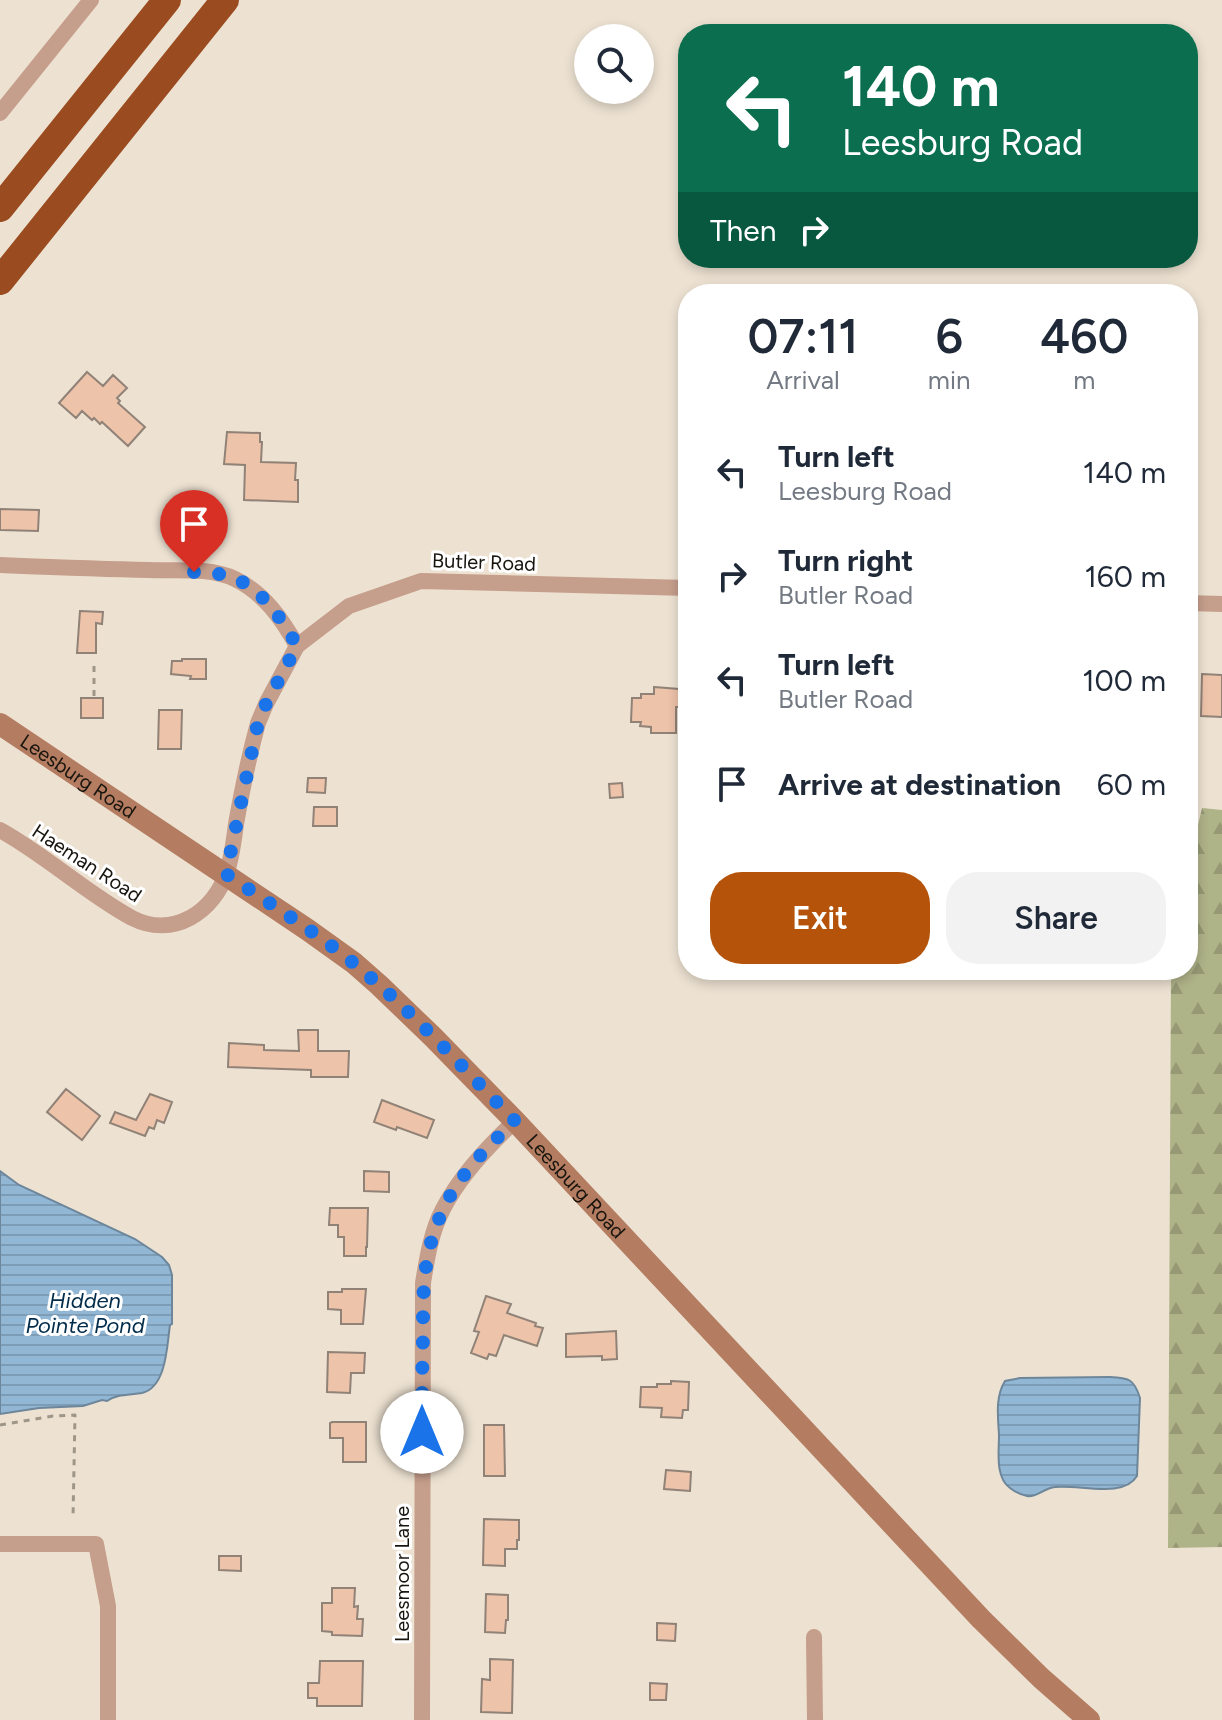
<!DOCTYPE html>
<html lang="en">
<head>
<meta charset="utf-8">
<style>
	body { margin:0; font-family:Figtree,sans-serif; background:#f2f2f3; color:#1f2937; height:100vh; display:flex; flex-direction:column; font-size:30px; white-space:nowrap }
	* { box-sizing:border-box; margin:0 }
	p { font-size:26px; color:#747a83 }
	.icon { flex:none; width:44px; height:44px; fill:none; stroke:currentColor; stroke-width:2; stroke-linecap:round; stroke-linejoin:round }
	.map { position:relative; flex:1; overflow:hidden }
	.details { position:absolute; left:678px; top:284px; width:520px; height:696px; display:flex; flex-direction:column; background:#fff; border-radius:32px; box-shadow:0 4px 12px #0003 }
	.details>* { flex:none }
	.hud { position:absolute; left:678px; top:24px; width:520px; height:244px; border-radius:32px; box-shadow:0 4px 12px #0003; background:#0b6e4f; color:#fff; overflow:hidden }
	.fabs { position:absolute; left:574px; top:24px; display:grid; gap:16px }
	.fabs a { display:grid; place-items:center; width:80px; height:80px; border-radius:50%; background:#fff; box-shadow:0 4px 12px #0003; font-size:40px }
	.pin { position:absolute; display:grid; place-items:center; width:68px; height:68px; color:#fff; margin:-82px -34px; border-radius:50% 50% 50% 0; rotate:-45deg; box-shadow:0 0 8px #0007 }
	.pin .icon { rotate:45deg }
	.me { position:absolute; width:88px; margin:-44px; rotate:0deg; stroke-linejoin:round; filter:drop-shadow(0 0 6px #0008) }
	.turn { display:flex; align-items:center; gap:28px; height:168px; padding:0 32px; font-size:36px }
	.turn .icon { width:104px; height:104px; stroke-width:2.5 }
	.turn b { display:block; font-size:56px; line-height:68px }
	.then { display:flex; align-items:center; height:76px; padding:0 32px; background:#0003; gap:16px; font-size:30px }
	.eta { display:flex; justify-content:space-evenly; align-items:center; height:136px; text-align:center }
	.eta b { font-size:48px; font-weight:600; line-height:56px }
	.action { display:flex; gap:16px; margin-top:auto; padding:16px 32px }
	.action a { flex:1; height:92px; border-radius:32px; background:#b45309; color:#fff; font-size:32px; font-weight:600; line-height:92px; text-align:center }
	.action a+a { background:#f2f2f3; color:#1f2937 }
	ul { padding:0; list-style:none }
	li { display:flex; align-items:center; gap:24px; height:104px; padding:0 32px }
	li div { flex:1 }
	li b { display:block; font-size:30px }
	li em { font-style:normal }
	.map>svg:first-child { display:block }
	.forest { fill:url(#forest-firs) }
	.water { fill:url(#water-rules); stroke:#6d869a; stroke-width:2 }
	.building { fill:#edc3a9; stroke:#918278; stroke-width:2 }
	.lines { fill:none; stroke-linecap:round; stroke-linejoin:round }
	.path { stroke:#9e9689; stroke-width:3; stroke-dasharray:6 6; stroke-linecap:butt }
	.street { stroke:#c69e8c; stroke-width:16 }
	.secondary { stroke:#b47c60; stroke-width:22 }
	.highway { stroke:#9a4b1f; stroke-width:28 }
	.route { stroke:#1a73e8; stroke-width:14; stroke-dasharray:0 25.2 }
	.labels { text-anchor:middle; dominant-baseline:central; stroke-width:6; stroke-linejoin:round; paint-order:stroke }
	.street-label { font-size:20px; fill:#18150f; stroke:#fff }
	.water-label { font-size:22px; font-style:italic; fill:#002c4a; stroke:#fff }
</style>
</head>
<body>
<div class="map">
<svg width="1222" height="1720" viewBox="0 0 1222 1720">
	<defs>
		<pattern id="forest-firs" width="22" height="20" patternUnits="userSpaceOnUse" patternTransform="scale(2)"><rect width="22" height="20" fill="#afb388"/><path d="M5 1l3.5 6h-7zM16 11l3.5 6h-7z" fill="#969974"/></pattern>
		<pattern id="water-rules" width="6" height="5" patternUnits="userSpaceOnUse" patternTransform="scale(2)"><rect width="6" height="5" fill="#92b7d5"/><path d="M0 2.5h6" fill="none" stroke="#7d9cb6"/></pattern>
	</defs>
	<rect width="100%" height="100%" fill="#ede2d2"/>
	<path class="forest" d="M1202,808L1222,810V1547L1168,1548L1171,970H1188V868Z"/>
	<path class="water" d="M0,1171L19,1185L135,1239L162,1257L169,1265L172,1275V1324L170,1325C167,1344 167,1387 142,1393C130,1395 116,1394 107,1401L102,1400L83,1406L39,1408L0,1414Z
		M1109,1377C1128,1378 1134,1378 1140,1398L1137,1476C1123,1499 1079,1484 1055,1487C1044,1488 1036,1498 1027,1496C1021,1495 1014,1491 1010,1488C995,1477 999,1452 999,1435C998,1417 995,1397 1005,1381L1020,1378Z"/>
	<path class="building" d="M87,372L103,386L113,375L127,388L117,398L120,401L118,403L145,427L128,446L102,422L100,424L94,418L92,420L82,411L76,418L59,403Z
		M227,432L260,433V442H262L261,462L296,463L295,480H298V502L244,500L245,465L224,464Z
		M0,509L39,510L38,531L0,530Z
		M80,611L103,612L102,624L96,623V653H77Z
		M182,659H206V679H190L191,676L171,674L172,661H182Z
		M1202,674L1222,675V717L1201,716Z
		M654,687L679,689V707H676V733H651V727L640,726L641,722H631L632,698H641V694H654Z
		M81,698H103V718H81Z
		M159,710H182L181,749H158Z
		M308,778H326L325,793L307,792Z
		M622,783L623,797L610,798L609,784Z
		M314,807H337V826H313Z
		M298,1030H318V1051H349L348,1077H311V1070L228,1067L229,1043L264,1045V1050L299,1051Z
		M66,1089L100,1116L82,1140L47,1112Z
		M150,1094L172,1102L164,1123L157,1120L154,1129L149,1127L145,1136L110,1123L115,1112L136,1120Z
		M382,1100L434,1120L427,1138L397,1127L396,1130L374,1122Z
		M364,1171L389,1172V1192L364,1191Z
		M330,1208H368L367,1247H366V1256H344V1237H338V1225H329Z
		M342,1289H366L363,1324H341V1310L328,1309V1292H342Z
		M486,1296L511,1304L507,1313L536,1323L535,1326L543,1328L537,1346L504,1335L496,1356L489,1354L487,1359L471,1353L479,1332L474,1331Z
		M616,1331L617,1359L602,1360V1356L566,1357V1334Z
		M328,1352L365,1353L364,1373H351L350,1393L327,1392Z
		M671,1381L689,1382L688,1410H683L682,1418L661,1417L662,1408L640,1407L641,1387H657V1384H671Z
		M332,1422H366V1462H343V1438H330V1423Z
		M484,1425H504L505,1476H484Z
		M666,1470L691,1472L690,1491L664,1489Z
		M484,1519L519,1520V1540H517V1549H505V1566L483,1565Z
		M219,1556H241V1571L219,1570Z
		M332,1588H355L354,1607L358,1606L357,1619H363L362,1636L332,1635V1632L322,1631V1603H332Z
		M486,1594L508,1595V1620H506L505,1633L485,1632Z
		M657,1623L676,1624L675,1641L657,1640Z
		M490,1659L513,1660L512,1713L481,1712L482,1679L490,1680Z
		M320,1661H363L362,1706H317V1698H308V1683H319Z
		M650,1683L667,1684L666,1700H650Z"/>
	<g class="lines">
		<path class="path" d="M94,666V698
			M0,1425L53,1416L75,1415L73,1518"/>
		<path class="street" d="M0,113L91,0
			M0,565C50,567 99,569 149,570C176,571 210,567 235,579C264,593 282,619 297,646
			M1188,603L1222,604
			M0,830C47,856 86,893 132,918C173,939 214,912 227,872C232,856 234,840 236,824C242,790 249,756 258,723L266,704L297,646L349,606L421,581L688,588
			M0,1544H96L108,1606V1720
			M814,1637L815,1720
			M422,1720L423,1283C427,1258 431,1232 443,1209C460,1176 487,1147 515,1121"/>
		<path class="secondary" id="s1" d="M0,724L308,930L354,963L379,985L433,1037L515,1121L981,1619L1041,1678L1089,1720"/>
		<path class="highway" d="M0,208L167,0
			M0,281L225,0"/>
	</g>
	<g class="lines">
		<path class="route" d="M194,572C206,573 220,573 232,577C262,589 282,619 297,646L266,704L258,723L226,874C270,904 316,932 357,966C414,1013 463,1068 515,1121C487,1147 457,1177 442,1212C422,1257 423,1292 423,1339C422,1370 422,1401 422,1432"/>
	</g>
	<g class="labels">
		<g class="street-label">
			<text transform="translate(484 562) rotate(2)">Butler Road</text>
			<text stroke="none"><textPath href="#s1" startOffset="94">Leesburg Road</textPath></text>
			<text transform="translate(87 863) rotate(33)">Haeman Road</text>
			<text stroke="none"><textPath href="#s1" startOffset="742">Leesburg Road</textPath></text>
			<text transform="translate(402 1574) rotate(-90)">Leesmoor Lane</text>
		</g>
		<g class="water-label">
			<text x="85" y="1300">Hidden<tspan x="85" dy="25">Pointe Pond</tspan></text>
		</g>
	</g>
</svg>
<div class="fabs">
<a><svg class="icon" aria-label="search" viewBox="0 0 24 24"><circle cx="10" cy="10" r="6"/><path d="M15 15l6 6"/></svg></a>
</div>
<div class="pin" style="left:194px;top:572px;background:#d93025"><svg class="icon" aria-label="arrive" viewBox="0 0 24 24"><path d="M6 21V4h12l-3 4 3 4H6"/></svg></div>
<svg class="me" style="left:422px;top:1432px" viewBox="-20 -20 40 40"><circle r="19" fill="#fff"/><path d="M0-13L10 11 0 6-10 11z" fill="#1a73e8"/></svg>
<div class="hud">
<div class="turn"><svg class="icon" aria-label="left" viewBox="0 0 24 24"><path d="M17 20v-9H6M10 6l-5 5 5 5"/></svg><div><b>140 m</b>Leesburg Road</div></div>
<div class="then">Then<svg class="icon" aria-label="right" viewBox="0 0 24 24"><path d="M7 20v-9h11M14 6l5 5-5 5"/></svg></div>
</div>
<section class="details">
<div class="eta">
<div><b>07:11</b><p>Arrival</p></div>
<div><b>6</b><p>min</p></div>
<div><b>460</b><p>m</p></div>
</div>
<ul>
<li><svg class="icon" aria-label="left" viewBox="0 0 24 24"><path d="M17 20v-9H6M10 6l-5 5 5 5"/></svg><div><b>Turn left</b><p>Leesburg Road</p></div><em>140 m</em></li>
<li><svg class="icon" aria-label="right" viewBox="0 0 24 24"><path d="M7 20v-9h11M14 6l5 5-5 5"/></svg><div><b>Turn right</b><p>Butler Road</p></div><em>160 m</em></li>
<li><svg class="icon" aria-label="left" viewBox="0 0 24 24"><path d="M17 20v-9H6M10 6l-5 5 5 5"/></svg><div><b>Turn left</b><p>Butler Road</p></div><em>100 m</em></li>
<li><svg class="icon" aria-label="arrive" viewBox="0 0 24 24"><path d="M6 21V4h12l-3 4 3 4H6"/></svg><div><b>Arrive at destination</b></div><em>60 m</em></li>
</ul>
<div class="action"><a>Exit</a><a>Share</a></div>
</section>
</div>
</body>
</html>
